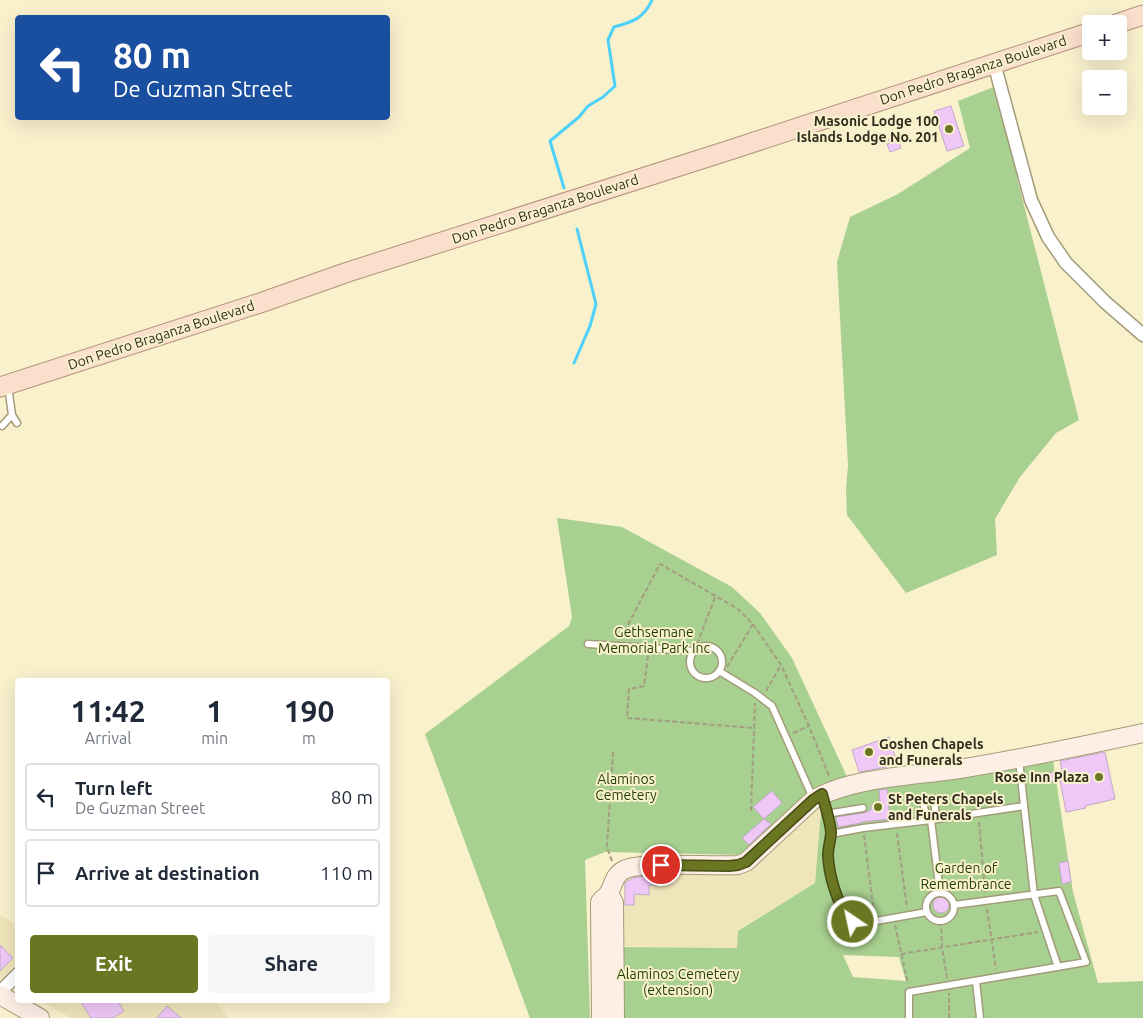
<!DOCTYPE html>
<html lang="en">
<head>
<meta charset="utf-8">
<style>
	body { margin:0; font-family:Ubuntu,sans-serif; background:#f6f6f7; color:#1f2937; height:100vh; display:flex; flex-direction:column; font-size:19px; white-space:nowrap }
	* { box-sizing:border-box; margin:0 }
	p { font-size:16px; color:#747a83 }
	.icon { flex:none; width:28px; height:28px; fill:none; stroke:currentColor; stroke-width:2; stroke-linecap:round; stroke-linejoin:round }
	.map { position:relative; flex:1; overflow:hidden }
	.side { position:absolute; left:15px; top:678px; width:375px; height:325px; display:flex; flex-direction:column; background:#fff; border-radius:5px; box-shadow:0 5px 20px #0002 }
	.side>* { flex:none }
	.banner { position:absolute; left:15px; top:15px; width:375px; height:105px; border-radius:5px; box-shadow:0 5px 20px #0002; background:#1a4fa0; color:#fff; overflow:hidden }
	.fabs { position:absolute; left:1082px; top:15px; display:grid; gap:10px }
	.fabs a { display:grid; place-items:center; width:45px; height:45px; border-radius:5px; background:#fff; box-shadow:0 5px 20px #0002; font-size:25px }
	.pin { position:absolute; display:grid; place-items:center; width:42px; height:42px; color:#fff; margin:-21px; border:2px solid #fff; border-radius:50%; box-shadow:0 1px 5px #0007 }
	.me { position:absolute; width:55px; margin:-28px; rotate:326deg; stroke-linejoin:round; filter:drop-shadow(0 0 4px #0008) }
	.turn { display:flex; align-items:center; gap:18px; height:105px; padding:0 15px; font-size:22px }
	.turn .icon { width:65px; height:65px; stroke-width:2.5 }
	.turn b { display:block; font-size:35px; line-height:42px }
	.eta { display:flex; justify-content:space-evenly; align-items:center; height:85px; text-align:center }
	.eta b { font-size:30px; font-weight:700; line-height:35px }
	.cta { display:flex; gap:10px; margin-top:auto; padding:10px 15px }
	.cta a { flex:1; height:58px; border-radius:5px; background:#6a7621; color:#fff; font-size:20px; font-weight:700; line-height:58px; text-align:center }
	.cta a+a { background:#f6f6f7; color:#1f2937 }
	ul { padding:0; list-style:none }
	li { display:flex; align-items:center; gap:15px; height:68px; margin:0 10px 8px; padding:0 5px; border:2px solid #e0e1e3; border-radius:5px }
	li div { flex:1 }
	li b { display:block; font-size:19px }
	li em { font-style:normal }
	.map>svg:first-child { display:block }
	.built { fill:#efe5bb }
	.green { fill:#a8d090; fill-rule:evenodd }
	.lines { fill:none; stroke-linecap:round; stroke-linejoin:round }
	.stream { stroke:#4ed1f8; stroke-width:3 }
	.building { fill:#efc8f7; stroke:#c1aac6 }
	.lane-casing { stroke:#a39b79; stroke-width:9 }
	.street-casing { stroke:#a39b79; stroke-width:15 }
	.secondary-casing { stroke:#a39b79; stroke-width:20 }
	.primary-casing { stroke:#b2937a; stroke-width:21 }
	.path { stroke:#a39d82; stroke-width:2; stroke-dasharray:5 2.5; stroke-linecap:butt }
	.lane { stroke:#fff; stroke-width:6 }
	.street { stroke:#fff; stroke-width:12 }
	.secondary { stroke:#fdefe6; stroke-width:18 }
	.primary { stroke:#fbdfcd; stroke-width:19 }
	.route-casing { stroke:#454d15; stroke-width:12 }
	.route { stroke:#6a7621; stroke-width:9 }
	.poi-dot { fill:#6a7621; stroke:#f9f0cc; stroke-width:2 }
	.labels { text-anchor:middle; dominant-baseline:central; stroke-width:4; stroke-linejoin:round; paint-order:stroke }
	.street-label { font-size:14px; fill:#302d1f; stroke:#f9f0cc }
	.poi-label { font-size:14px; font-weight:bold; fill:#302d1f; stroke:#f9f0cc; text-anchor:end }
	.park-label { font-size:14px; fill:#1f3f02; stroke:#f9f0cc }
</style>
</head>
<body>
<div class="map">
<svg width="1143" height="1018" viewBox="0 0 1143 1018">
	<rect width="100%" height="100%" fill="#f9f0cc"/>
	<path class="built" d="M822,803L815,883L738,930L737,948L624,946V879L631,871L743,869Z
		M0,915L17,925V988L0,979Z
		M39,1000H152L155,1002L157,1000H214L229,1018H71Z"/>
	<path class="green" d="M999,85L1018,182L1079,420L1056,433L1020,477L995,519L997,555L906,593L847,515L846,490L848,465L837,262L850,217L898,194L970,148L958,101Z
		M557,518L622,527L732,587L760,613L792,658L849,781L743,855L605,852L585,860L590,1018H530L425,734L569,626L572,617Z
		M1053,760L1073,892L1098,983L1143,981V1018H620L619,947L737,948L738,931L815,883L822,800L917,779ZM843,955L899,957L906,981L853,977Z"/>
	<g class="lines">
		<path class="stream" d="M564,188L550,141L579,117L588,106L603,97L615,86L608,40L614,27C633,22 644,18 652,0
			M574,363L590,326L596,304L577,229"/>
	</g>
	<path class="building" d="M951,106L964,146L947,151L934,111Z
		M897,137L901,148L890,152L887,144L890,143L888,140Z
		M889,737L898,765L859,772L852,750Z
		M1105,752L1115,799L1085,806L1086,808L1066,812L1060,780L1035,784L1033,775L1062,771L1060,761Z
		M887,789L890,819L861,822V823L838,827L836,817L864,813L871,810V805L880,804L879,790Z
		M772,791L782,803L764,819L753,807Z
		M764,819L771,824L749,845L742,838Z
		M1068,861L1071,882L1062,884L1059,863Z
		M644,876H660L659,885H649V895L634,894V905H625V883L633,878Z
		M933 905a8 8 0 1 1 16 0a8 8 0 1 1-16 0Z
		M0,945L13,958L0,971Z
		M88,1000H117L124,1011L113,1018H91L82,1004Z
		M167,1006L181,1018H157Z"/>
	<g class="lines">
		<defs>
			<path id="lane" d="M12,415L17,423
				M2,426L12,415L8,386
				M588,644L693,651
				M690 662a16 16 0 1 1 32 0a16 16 0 1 1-32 0Z
				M719,671L755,693L772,706L813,798
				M1019,760L1034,895L1058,967
				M823,797L831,834L828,843L830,872L835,893L849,922L859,924L927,912
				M934,799L936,819
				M923,802L927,820
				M826,814L863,808
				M831,834L863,828L931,820
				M940,893L931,820L1024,806
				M926 907a14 14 0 1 1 28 0a14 14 0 1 1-28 0Z
				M976,981L980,1018
				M909,1018V992L1086,962L1059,891L954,905"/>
			<path id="street" d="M994,63L1031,200L1048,237L1066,263L1105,302L1143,335
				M0,992L18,974"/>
			<path id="secondary" d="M609,893L614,903L615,1018
				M0,995L40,1018
				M601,1018L600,902C602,899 606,897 608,894C614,886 612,878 622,871C637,860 714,867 738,865L746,862L813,800C851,777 915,776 959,769C1021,759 1082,746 1143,733"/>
			<path id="primary" d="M1116,24L1143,15
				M0,387L260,303L348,272L733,149L1091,32"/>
		</defs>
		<use href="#lane" class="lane-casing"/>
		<use href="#street" class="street-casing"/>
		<use href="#secondary" class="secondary-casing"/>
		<use href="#primary" class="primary-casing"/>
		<path class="path" d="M621,638L660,564L738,609L753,624L781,665L809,726L829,776L827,777
			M697,644L716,595
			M648,656L644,686L629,689L627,718L755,728
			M727,667L753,624
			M766,691L781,665
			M793,733L809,726
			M751,811L755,703
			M979,822L985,892
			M897,833L907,908
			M864,835L874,912
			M612,861L607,847L613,752
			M987,909L996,969
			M941,921L942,947L947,978
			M895,925L908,984
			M901,954L1038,932
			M949,1018V993"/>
		<use href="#lane" class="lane"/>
		<use href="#street" class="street"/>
		<use href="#secondary" class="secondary"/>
		<use href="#primary" class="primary"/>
	</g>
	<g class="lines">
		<defs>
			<path id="route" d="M661,865L729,866L738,865L746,862L813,800L822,794C825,806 830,820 831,832C831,839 828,848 828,855C829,879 838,902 849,922H853"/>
		</defs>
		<use href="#route" class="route-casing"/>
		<use href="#route" class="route"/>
	</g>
	<g class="poi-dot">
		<circle cx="949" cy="129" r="5"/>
		<circle cx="869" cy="752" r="5"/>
		<circle cx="1099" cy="777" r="5"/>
		<circle cx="878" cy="807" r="5"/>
	</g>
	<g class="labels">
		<g class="street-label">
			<text transform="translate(973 70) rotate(-18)">Don Pedro Braganza Boulevard</text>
			<text transform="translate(545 209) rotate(-18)">Don Pedro Braganza Boulevard</text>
			<text transform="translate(161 335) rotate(-18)">Don Pedro Braganza Boulevard</text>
		</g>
		<g class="poi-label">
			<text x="939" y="121">Masonic Lodge 100<tspan x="939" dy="16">Islands Lodge No. 201</tspan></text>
			<text x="879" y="744" text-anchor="start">Goshen Chapels<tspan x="879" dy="16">and Funerals</tspan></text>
			<text x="1089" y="777">Rose Inn Plaza</text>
			<text x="888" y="799" text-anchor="start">St Peters Chapels<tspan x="888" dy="16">and Funerals</tspan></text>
		</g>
		<g class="park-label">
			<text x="654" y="632">Gethsemane<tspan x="654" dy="16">Memorial Park Inc</tspan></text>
			<text x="626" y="779">Alaminos<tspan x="626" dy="16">Cemetery</tspan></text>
			<text x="966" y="868">Garden of<tspan x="966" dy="16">Remembrance</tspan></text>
			<text x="678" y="974">Alaminos Cemetery<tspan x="678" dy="16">(extension)</tspan></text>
		</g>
	</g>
</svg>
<div class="fabs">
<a>+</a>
<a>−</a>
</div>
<div class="pin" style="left:661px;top:865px;background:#d93025"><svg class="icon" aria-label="arrive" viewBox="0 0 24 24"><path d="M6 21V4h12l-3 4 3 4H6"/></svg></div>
<svg class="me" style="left:853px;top:922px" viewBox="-20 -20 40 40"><circle r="17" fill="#6a7621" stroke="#fff" stroke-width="3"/><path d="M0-11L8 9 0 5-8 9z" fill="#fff"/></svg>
<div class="banner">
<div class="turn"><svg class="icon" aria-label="left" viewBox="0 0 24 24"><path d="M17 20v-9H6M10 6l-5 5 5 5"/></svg><div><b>80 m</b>De Guzman Street</div></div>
</div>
<section class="side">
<div class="eta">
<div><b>11:42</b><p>Arrival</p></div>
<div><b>1</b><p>min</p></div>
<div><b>190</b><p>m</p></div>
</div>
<ul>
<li><svg class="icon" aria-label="left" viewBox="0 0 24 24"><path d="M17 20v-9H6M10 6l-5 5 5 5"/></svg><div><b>Turn left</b><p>De Guzman Street</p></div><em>80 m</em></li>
<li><svg class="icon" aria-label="arrive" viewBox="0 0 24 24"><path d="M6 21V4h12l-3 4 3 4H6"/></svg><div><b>Arrive at destination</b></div><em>110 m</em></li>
</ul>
<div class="cta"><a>Exit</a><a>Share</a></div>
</section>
</div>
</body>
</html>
